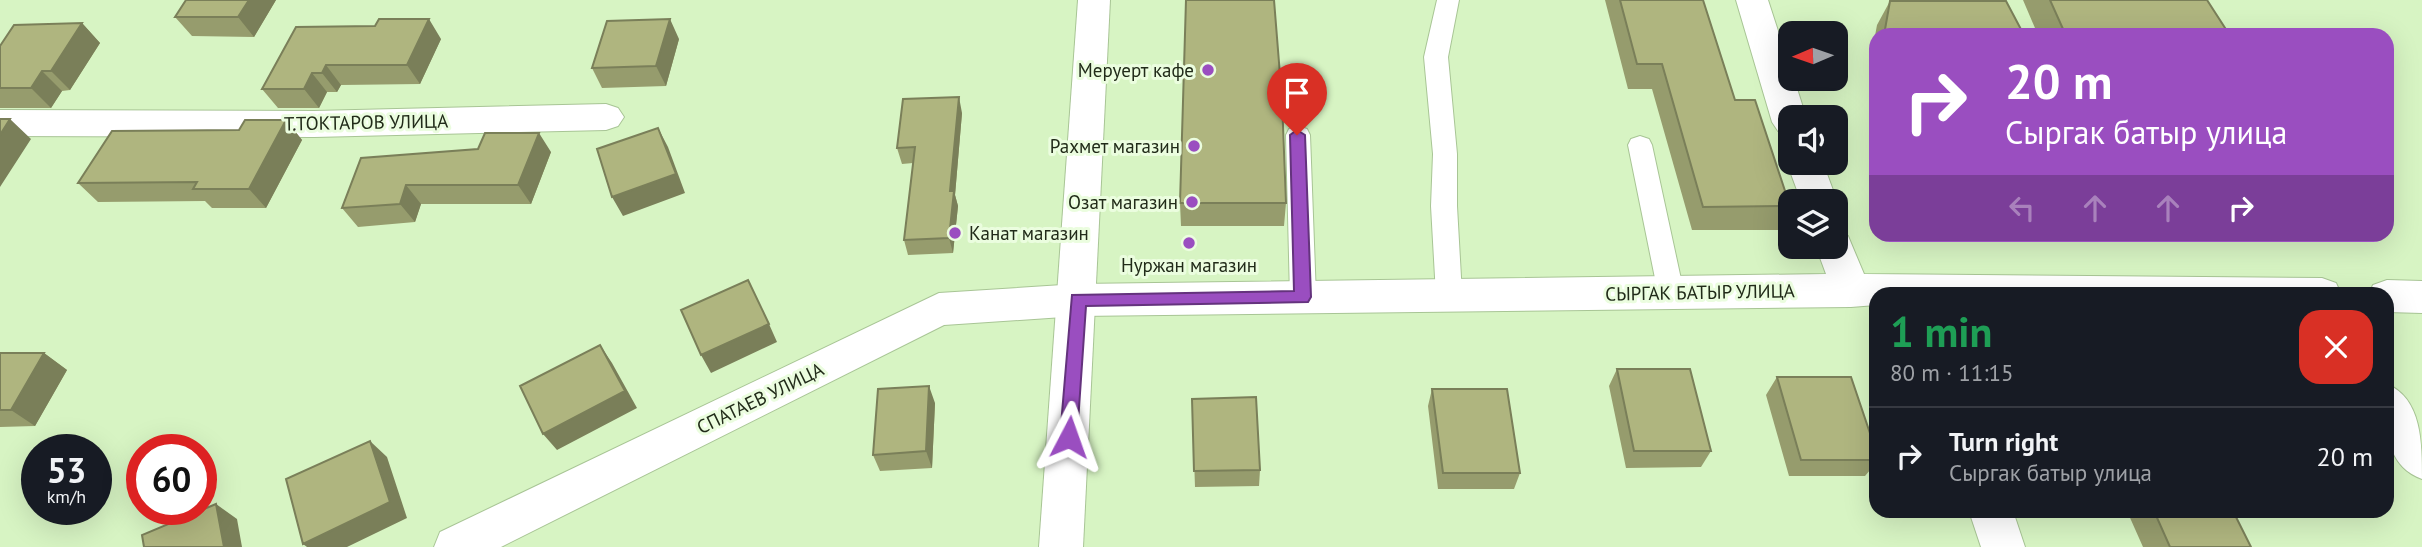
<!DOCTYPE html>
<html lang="en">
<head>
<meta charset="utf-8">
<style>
	body { margin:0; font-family:"PT Sans",sans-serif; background:#242831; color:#f1f3f6; height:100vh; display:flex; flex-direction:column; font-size:26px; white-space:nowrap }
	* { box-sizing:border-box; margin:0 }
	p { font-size:23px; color:#9ea1a6 }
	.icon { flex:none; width:38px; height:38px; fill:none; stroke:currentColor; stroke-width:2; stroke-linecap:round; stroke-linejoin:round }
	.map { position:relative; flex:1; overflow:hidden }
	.sheet { position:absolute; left:1869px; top:287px; width:525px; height:231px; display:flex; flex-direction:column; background:#171b24; border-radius:21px; box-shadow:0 7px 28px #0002 }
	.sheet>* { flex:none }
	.banner { position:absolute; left:1869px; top:28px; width:525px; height:214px; border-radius:21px; box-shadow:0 7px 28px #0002; background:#9a4ec0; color:#fff; overflow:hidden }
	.needle { width:46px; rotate:268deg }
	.buttons { position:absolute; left:1778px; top:21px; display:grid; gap:14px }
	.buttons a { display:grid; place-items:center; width:70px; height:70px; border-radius:14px; background:#171b24; box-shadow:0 7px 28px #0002; font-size:35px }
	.speed { position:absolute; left:21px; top:434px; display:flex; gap:14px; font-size:35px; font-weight:700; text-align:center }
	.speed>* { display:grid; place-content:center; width:91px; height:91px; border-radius:50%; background:#171b24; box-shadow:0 7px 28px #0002; line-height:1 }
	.speed small { font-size:18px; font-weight:400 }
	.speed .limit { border:10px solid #d22; background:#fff; color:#111 }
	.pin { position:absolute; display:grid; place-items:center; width:60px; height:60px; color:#fff; margin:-72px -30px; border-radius:50% 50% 50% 0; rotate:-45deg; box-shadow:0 0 7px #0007 }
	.pin .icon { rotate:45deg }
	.me { position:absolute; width:77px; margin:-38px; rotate:4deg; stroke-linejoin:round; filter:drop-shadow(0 0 5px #0008) }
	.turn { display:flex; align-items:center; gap:24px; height:147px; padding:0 21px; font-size:32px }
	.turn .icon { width:91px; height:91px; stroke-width:2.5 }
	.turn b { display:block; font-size:49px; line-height:60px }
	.lanes { display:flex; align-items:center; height:66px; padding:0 21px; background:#0003; justify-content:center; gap:35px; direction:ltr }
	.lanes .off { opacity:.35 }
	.round { display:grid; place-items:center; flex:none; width:74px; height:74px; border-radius:21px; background:#242831 }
	.summary { display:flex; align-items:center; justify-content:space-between; height:119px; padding:0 21px }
	h1 { font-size:42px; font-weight:700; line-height:52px; color:#1e9e55 }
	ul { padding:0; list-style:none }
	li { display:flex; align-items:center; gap:21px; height:98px; padding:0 21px; border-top:2px solid #363941 }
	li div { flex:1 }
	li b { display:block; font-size:26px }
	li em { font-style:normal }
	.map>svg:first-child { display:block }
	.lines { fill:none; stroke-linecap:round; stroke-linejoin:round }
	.service-casing { stroke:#a8c595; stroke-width:2 }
	.minor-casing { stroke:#a8c595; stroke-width:2 }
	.primary-casing { stroke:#a8c595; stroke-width:2 }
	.service { fill:#fff; fill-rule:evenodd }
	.minor { fill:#fff; fill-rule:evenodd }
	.primary { fill:#fff; fill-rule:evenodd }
	.wall { fill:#969c6d }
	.shaded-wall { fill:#7a7f59 }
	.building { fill:#afb57f; stroke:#7a7f59; stroke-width:2 }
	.route { fill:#9a4ec0; stroke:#64337d; stroke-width:2 }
	.poi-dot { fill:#9a4ec0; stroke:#ebfddf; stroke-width:2.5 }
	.labels { text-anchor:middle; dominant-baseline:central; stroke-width:6; stroke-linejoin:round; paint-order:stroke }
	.poi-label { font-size:19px; fill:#212b19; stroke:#ebfddf; text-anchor:end }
	.street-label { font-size:19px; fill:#212b19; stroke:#ebfddf }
</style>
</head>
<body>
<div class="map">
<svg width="2422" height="547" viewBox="0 0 2422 547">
	<rect width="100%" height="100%" fill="#d7f4c3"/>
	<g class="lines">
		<defs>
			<path id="service" d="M1437,0H1459L1448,57L1457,154V206L1462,295L1458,303L1449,306L1440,303L1436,295L1431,206L1433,154L1424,57Z
				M1298,126L1307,129L1310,135L1316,297L1312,305L1303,308L1294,305L1290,297L1286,135L1289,129Z
				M1640,136L1649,139L1652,145L1684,293L1680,301L1671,304L1662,301L1658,293L1628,145L1631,139Z"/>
			<path id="minor" d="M1736,0H1768L1790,68V79H1794L1806,117H1790V135L1778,131L1772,122Z
				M606,104L618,108L624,117L618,126L606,130L314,137L0,136V110L314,111Z
				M1790,157V163H1823L1837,201L1836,204V201H1801L1787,163Z
				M1836,232L1848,236L1864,274L2322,278L2336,283L2341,294H1876V305L1851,307L1078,316L944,325L501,547H434L440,532L939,293L1078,284L1826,274L1816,247H1836Z
				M2387,280L2422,281V313L2387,312V294H2369L2373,285Z
				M2387,384C2422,399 2422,443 2422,479C2381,464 2387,420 2387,384Z
				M1969,511H2013L2025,547H1981Z"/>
			<path id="primary" d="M1078,0H1110L1083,547H1039Z"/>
		</defs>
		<use href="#service" class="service-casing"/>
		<use href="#minor" class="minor-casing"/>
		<use href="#primary" class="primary-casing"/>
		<use href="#service" class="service"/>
		<use href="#minor" class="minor"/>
		<use href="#primary" class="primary"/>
	</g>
	<path class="wall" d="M186,0H276L254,37L192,36L175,17Z
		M1605,0H1703L1735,100L1790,204V207L1778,230H1692L1652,89H1628Z
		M2023,0H2207L2227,31L2224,35H2038Z
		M1890,1L2024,35H1876V83L1870,63L1877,25Z
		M82,23L100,43L70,90L62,91L51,108H0V46Z
		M296,27L441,39L420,84L341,85L337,92H327L319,108H278L262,89Z
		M679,39L666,86L602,88L592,68Z
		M962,113L955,195L958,206L953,253L908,255L904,240L913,163L902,164L897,148Z
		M286,120L302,140L266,208H212L205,201L98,202L78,183L239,130Z
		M551,152L531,204H421L415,222L358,227L342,208L361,158Z
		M1180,203H1286L1284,226H1181Z
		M0,353H44L67,370L35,426L0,427Z
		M1617,369L1711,451L1701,467L1626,468L1609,386Z
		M1777,377L1876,451V463L1865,476H1789L1766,395Z
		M1432,389L1520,473L1514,489H1438L1428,406Z
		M1192,399L1260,470L1259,486L1195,487Z
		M935,403L932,468L880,471L873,455Z
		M2127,511H2233L2251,547H2143Z"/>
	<path class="shaded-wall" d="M249,0H276L254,37L238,17Z
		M429,19L441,39L420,84L407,65Z
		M670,19L679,39L666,86L656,66Z
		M82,23L100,43L70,90L51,71Z
		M326,65L341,85L337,92L322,73Z
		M42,71L62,91L51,108L31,88Z
		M312,73L327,92L319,108L304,89Z
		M959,97L962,113L955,195L958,206L953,253L949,238L950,191Z
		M10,119L31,139L0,187V135Z
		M286,120L302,140L266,208L249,189Z
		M658,128L668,147L685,193L623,216L612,197Z
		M539,133L551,152L531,204L518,185Z
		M406,185L421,204L415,222L400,204Z
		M769,324L777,342L711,373L701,355Z
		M600,345L612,363L637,408L557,450L543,434Z
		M44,353L67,370L35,426L11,410Z
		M929,386L935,403L932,468L926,451Z
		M370,441L387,457L407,518L347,547H307L303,544Z
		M216,504L237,519L242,547H224Z"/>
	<path class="building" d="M186,0H249L238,17H175Z
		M1186,0H1274L1282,100L1286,203H1180Z
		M1620,0H1703L1735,100H1755L1790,206L1703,207L1662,64H1637Z
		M2050,0H2207L2227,31L2063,29Z
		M1890,1H2006L2024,35H1884Z
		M379,19H429L407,65H326L322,73H312L304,89H262L296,27L375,26Z
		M670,19L656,66L592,68L607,21Z
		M82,23L51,71H42L31,88H0V46L14,25Z
		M959,97L950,191H954L949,238L904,240L915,147L897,148L903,99Z
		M0,119H10L0,135Z
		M245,120H286L249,189H193L197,182L78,183L112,131L239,130Z
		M658,128L676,174L612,197L597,149Z
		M485,133H539L518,185H406L400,204L342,208L361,158L478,149Z
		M748,280L769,324L701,355L681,310Z
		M600,345L625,391L543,434L520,386Z
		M0,353H44L11,410H0Z
		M1617,369H1690L1711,451H1634Z
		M1777,377H1851L1876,451V460H1801Z
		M929,386L926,451L873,455L878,389Z
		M1432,389H1507L1520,473H1443Z
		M1256,397L1260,470L1194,471L1192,399Z
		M370,441L390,502L303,544L286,479Z
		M216,504L224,547H144L142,535Z
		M2154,511H2233L2251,547H2170Z"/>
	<path class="route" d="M1297,130L1305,135L1311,297L1308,302L1086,306L1077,437L1075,443L1069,445L1062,443L1060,437L1072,295L1294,291L1290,135Z"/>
	<g class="poi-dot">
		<circle cx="1208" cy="70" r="7"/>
		<circle cx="1194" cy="146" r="7"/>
		<circle cx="1192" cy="202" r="7"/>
		<circle cx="955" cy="233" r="7"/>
		<circle cx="1189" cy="243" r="7"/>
	</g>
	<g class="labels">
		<g class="poi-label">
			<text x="1194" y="70">Меруерт кафе</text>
			<text x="1180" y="146">Рахмет магазин</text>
			<text x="1178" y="202">Озат магазин</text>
			<text x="969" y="233" text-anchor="start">Канат магазин</text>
			<text x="1189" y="265" text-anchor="middle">Нуржан магазин</text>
		</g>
		<g class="street-label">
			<text transform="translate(366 122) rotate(-1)">Т.ТОКТАРОВ УЛИЦА</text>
			<text transform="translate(1700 292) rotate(-1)">СЫРГАК БАТЫР УЛИЦА</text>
			<text transform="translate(760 398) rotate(-26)">СПАТАЕВ УЛИЦА</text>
		</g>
	</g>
</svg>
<div class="buttons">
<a><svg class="needle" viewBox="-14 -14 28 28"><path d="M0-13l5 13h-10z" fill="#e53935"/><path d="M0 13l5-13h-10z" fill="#9ea1a6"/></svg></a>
<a><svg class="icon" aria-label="sound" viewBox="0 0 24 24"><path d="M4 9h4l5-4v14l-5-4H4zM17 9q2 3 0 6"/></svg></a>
<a><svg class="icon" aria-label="layers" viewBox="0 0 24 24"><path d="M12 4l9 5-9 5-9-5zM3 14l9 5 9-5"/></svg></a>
</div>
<div class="speed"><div>53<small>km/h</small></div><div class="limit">60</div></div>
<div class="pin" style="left:1297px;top:135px;background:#d93025"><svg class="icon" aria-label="arrive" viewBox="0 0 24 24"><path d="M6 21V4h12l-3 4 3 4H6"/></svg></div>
<svg class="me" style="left:1069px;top:437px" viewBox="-20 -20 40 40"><path d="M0-17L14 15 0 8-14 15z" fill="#9a4ec0" stroke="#fff" stroke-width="4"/></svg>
<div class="banner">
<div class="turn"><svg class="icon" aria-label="right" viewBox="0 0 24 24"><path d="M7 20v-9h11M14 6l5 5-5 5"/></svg><div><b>20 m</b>Сыргак батыр улица</div></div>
<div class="lanes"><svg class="icon off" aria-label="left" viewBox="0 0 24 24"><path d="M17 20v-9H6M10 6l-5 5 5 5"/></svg><svg class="icon off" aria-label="ahead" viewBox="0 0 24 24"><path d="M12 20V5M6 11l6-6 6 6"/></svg><svg class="icon off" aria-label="ahead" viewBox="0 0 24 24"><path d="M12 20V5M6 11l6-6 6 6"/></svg><svg class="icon" aria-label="right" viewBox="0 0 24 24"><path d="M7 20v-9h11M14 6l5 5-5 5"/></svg></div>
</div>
<section class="sheet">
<div class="summary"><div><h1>1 min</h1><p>80 m · 11:15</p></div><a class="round" style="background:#d93025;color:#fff"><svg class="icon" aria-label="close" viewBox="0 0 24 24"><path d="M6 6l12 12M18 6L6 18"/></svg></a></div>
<ul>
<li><svg class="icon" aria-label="right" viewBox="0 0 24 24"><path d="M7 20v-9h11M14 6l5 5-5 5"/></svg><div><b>Turn right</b><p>Сыргак батыр улица</p></div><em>20 m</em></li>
</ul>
</section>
</div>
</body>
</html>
